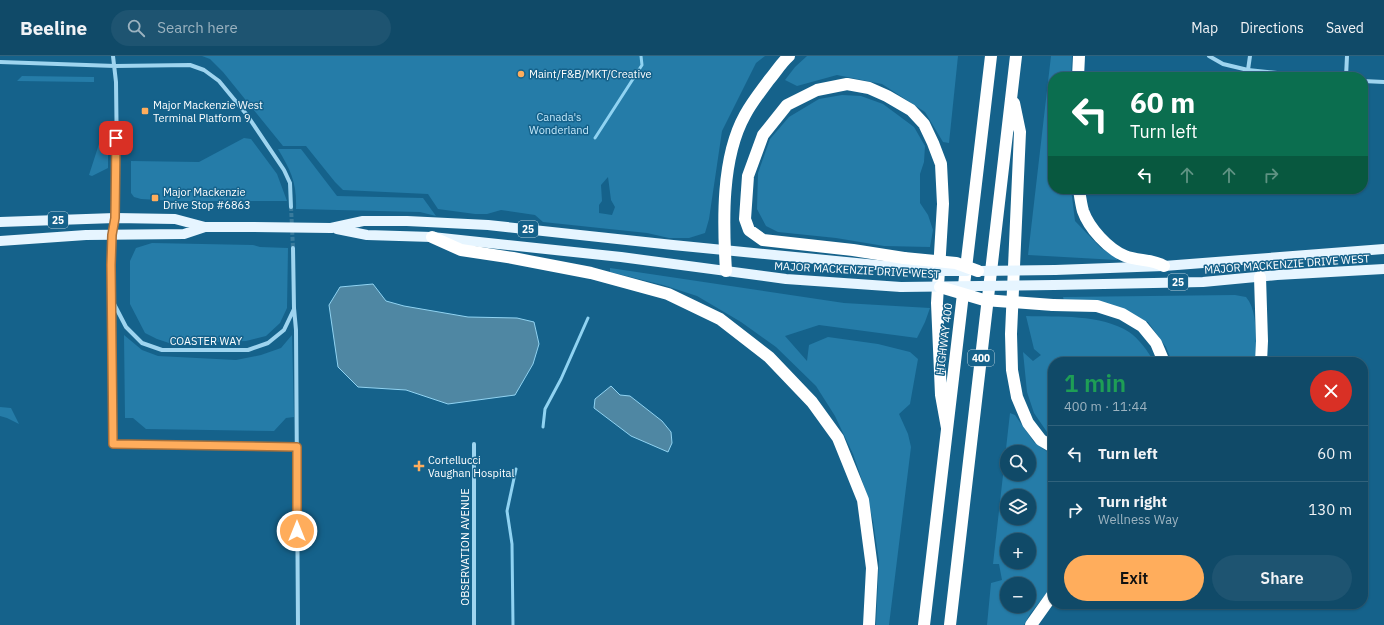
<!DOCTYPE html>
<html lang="en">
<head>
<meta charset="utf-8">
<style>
	body { margin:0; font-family:"IBM Plex Sans",sans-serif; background:#1e5471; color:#f1f3f6; height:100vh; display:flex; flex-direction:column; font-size:15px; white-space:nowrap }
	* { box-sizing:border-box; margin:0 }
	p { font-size:13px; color:#9cb3c0 }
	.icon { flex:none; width:22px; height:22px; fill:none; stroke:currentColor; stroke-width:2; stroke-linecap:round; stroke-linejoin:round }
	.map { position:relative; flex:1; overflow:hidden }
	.side { position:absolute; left:1048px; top:301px; width:320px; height:252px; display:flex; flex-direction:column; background:#104a68; border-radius:16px; box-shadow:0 1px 3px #0004,0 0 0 1px #30627c }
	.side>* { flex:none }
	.banner { position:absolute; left:1048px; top:16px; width:320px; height:122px; border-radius:16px; box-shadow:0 1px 3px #0004,0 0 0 1px #30627c; background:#0b6e4f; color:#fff; overflow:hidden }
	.tools { position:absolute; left:1000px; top:389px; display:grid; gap:8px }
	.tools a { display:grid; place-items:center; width:36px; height:36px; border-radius:50%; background:#104a68; box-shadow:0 1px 3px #0004,0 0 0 1px #30627c; font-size:20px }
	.pin { position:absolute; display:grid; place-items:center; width:34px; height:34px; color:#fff; margin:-17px; border-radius:8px; box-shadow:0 2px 6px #0006 }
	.me { position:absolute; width:44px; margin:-22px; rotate:0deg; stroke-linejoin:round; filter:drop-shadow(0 0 3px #0008) }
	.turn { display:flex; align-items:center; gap:14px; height:84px; padding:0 16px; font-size:18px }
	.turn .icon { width:52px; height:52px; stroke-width:2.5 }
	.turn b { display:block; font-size:28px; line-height:34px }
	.lanes { display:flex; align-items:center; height:38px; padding:0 16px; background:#0003; justify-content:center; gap:20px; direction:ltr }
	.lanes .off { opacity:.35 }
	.round { display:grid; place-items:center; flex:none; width:42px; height:42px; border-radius:21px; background:#1e5471 }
	.overview { display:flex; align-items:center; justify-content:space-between; height:68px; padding:0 16px }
	h1 { font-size:24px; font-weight:600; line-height:30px; color:#1e9e55 }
	.primary-button { display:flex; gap:8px; margin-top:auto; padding:8px 16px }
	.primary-button a { flex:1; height:46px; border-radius:24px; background:#ffad5c; color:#111; font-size:16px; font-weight:600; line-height:46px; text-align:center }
	.primary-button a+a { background:#1e5471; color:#f1f3f6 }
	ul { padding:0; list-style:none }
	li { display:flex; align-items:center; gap:12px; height:56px; padding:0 16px; border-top:1px solid #30627c }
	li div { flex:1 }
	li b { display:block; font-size:15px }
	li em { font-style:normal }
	header { display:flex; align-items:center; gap:24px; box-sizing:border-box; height:56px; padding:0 20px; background:#104a68; border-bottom:1px solid #30627c }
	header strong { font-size:19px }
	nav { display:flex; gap:22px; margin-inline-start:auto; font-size:14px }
	.search { width:280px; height:36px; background:#1e5471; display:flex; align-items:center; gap:10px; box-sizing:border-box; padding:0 14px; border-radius:22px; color:#9cb3c0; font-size:15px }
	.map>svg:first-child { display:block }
	.green { fill:#257ca8; fill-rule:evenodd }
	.water { fill:#4f87a3; stroke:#90d3f2 }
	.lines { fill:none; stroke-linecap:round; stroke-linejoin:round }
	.stream { stroke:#90d3f2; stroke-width:3 }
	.minor-tunnel { stroke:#387a9c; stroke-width:4; stroke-dasharray:4 2; stroke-linecap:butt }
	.minor { stroke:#9ed4ef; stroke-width:4 }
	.primary { stroke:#e6f5ff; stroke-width:10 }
	.motorway { stroke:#fff; stroke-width:12 }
	.primary-bridge { stroke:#e6f5ff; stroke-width:10 }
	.motorway-bridge { stroke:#fff; stroke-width:12 }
	.route-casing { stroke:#a6703c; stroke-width:10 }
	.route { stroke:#ffad5c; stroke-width:7 }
	.poi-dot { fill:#ffad5c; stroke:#15628b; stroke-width:1.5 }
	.labels { text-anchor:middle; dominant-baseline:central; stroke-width:3; stroke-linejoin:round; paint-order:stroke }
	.shield { fill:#15628b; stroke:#b9d0dc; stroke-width:1 }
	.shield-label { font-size:10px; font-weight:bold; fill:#fff }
	.poi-label { font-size:11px; fill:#fff; stroke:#15628b; text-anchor:start }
	.park-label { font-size:11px; fill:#c4e9fb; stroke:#15628b }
	.street-label { font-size:11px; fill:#fff; stroke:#15628b }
</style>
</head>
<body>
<header>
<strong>Beeline</strong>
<div class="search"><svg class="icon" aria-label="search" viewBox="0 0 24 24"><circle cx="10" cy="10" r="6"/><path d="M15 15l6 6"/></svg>Search here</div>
<nav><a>Map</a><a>Directions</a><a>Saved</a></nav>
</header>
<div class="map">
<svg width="1384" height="569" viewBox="0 0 1384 569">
	<rect width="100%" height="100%" fill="#15628b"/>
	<path class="green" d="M202,0H765L756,7L722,75L709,163L705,177L689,182H669L647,177L543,166L535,159L501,154L487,158H475L438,153L428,138L343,134L335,126L306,90H283L223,16L210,3ZM608,121L611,144L615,151L612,159L599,157V149L602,145L601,129Z
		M807,0H958L949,87L943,86L925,56L882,28L837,19L797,30L785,24L795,11Z
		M1051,0H1072L1071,21H1053V133H1071L1075,165L1101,192L1118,202L1117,204L1028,199Z
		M22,20L94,21V26H90L17,25Z
		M842,39L861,40L883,48L914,71L925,90L924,106L920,118V147L928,159L933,174L930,191L884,190L836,182L778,176L766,170L757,153L758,117L770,83L789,61L819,43Z
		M244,82L251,83L277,118L287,145H176L141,143L134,141L131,137V105L199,106Z
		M104,87L108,89V112L92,120L89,119L99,88Z
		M278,93H301L337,140L423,142L436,160L420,156L296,153C297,127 291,115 278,93Z
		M152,187L253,189L260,191L288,192L287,252L280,267L266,280L246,285L169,287L157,283L145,277L130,248V205L136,192Z
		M610,212L844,247L930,252L925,266L917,282L819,269L785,280L807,305L809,289L828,281L878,288L910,296L918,303L910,348L899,358L908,378L911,391L889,569H876L879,505L873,465L866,436L853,398L835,360L816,330L776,291L741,266L697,240L663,229L610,216Z
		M1235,239L1246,241C1259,256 1255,287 1256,306H1172L1166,291L1148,266L1112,249L1064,245L1063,241Z
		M1026,260C1058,261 1101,258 1129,276C1139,283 1148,295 1154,306H1053V381L1049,379L1034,357L1027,336L1023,296L1033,305L1041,299L1034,293Z
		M124,279L142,294L158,300L236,304L261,299L281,292L292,279L294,361L286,362L274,375L146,373L133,362H125Z
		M0,351L11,352L19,368L7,362L0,360Z
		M1010,357L1015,359L1034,386L1053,400V529L1030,558L1024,569H987L991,527L1002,524L999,508H993ZM1007,396H1029V418H1007ZM1007,440H1029V462H1007ZM1007,484H1029V506H1007ZM1007,528H1029V550H1007Z"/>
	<path class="water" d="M373,228L386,245L404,250L468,261L517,262L534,266L539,288L533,308L515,339L448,348L406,334L358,331L338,311L329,249L340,231Z
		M611,330L620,339L630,340L662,365L671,376L672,387L668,396L631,380L594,352L595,343Z"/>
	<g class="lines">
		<path class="stream" d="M595,82L642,9L641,0
			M543,371L545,353L561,323L588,262
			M513,569L512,488L507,455L516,413"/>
		<path class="minor-tunnel" d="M291,151L293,192"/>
		<path class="minor" d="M113,0L116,26L117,105L115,162L112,179L111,209L113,389L297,391
			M1209,0L1223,8L1248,14L1316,21
			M0,6L115,10L190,9L204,14L219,25L247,59L284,114L290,127L291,151
			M1248,14L1250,0
			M1346,21L1347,0
			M1363,25L1384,26
			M293,192L294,252L296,274L298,569
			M112,244L126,271L142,287L162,294H248L268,287L284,274L294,253
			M474,388V569"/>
		<path class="primary" d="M0,166L115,162L175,163L205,171H253
			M331,172L363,165H407L488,169L673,189L938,215
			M337,173L367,179L432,181L621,201L786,223L901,231
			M0,185L86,179L184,178L205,171
			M1055,214L1164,210L1384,193
			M1054,229L1203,226L1277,219L1384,213"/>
		<path class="motorway" d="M1078,21L1079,0
			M1014,47L1020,76L1011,278L1012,314L1017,341L1028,367L1041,384L1053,391
			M1079,133C1080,140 1081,148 1083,155C1089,172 1108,193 1125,200C1137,205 1153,203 1164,210
			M432,181L461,194L513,202L591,217L668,238L720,263L769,301L812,346L838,382L863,444L872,512L869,569
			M904,202L853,194L763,184L749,174L745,163L748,120L763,79L787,49L817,34L847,28L869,32L887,40L911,54L924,68L933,87L941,108L943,148L937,247L941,339L947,372
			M726,215C723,167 721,102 745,59C752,46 761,35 769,24C776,16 781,7 789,0
			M1260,221L1262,285L1261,306
			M1053,249L1097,250L1122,258L1142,270L1156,287L1164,306
			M924,569L991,0
			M950,569L1016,0
			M1031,569L1053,538"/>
		<path class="primary-bridge" d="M253,171L331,172
			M938,215H967
			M978,215L1055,214
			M901,231L1054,229"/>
		<path class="motorway-bridge" d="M904,202L956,207L978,215
			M940,231L984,244L1053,249"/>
	</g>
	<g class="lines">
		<defs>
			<path id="route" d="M116,82L115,162L112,179L111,209L113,388L297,391V475"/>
		</defs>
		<use href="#route" class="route-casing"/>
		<use href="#route" class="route"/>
	</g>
	<g class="poi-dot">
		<circle cx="521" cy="18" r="4"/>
		<rect x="141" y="51" width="8" height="8" rx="2"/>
		<rect x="151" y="138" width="8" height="8" rx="2"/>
		<path d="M417 404h4v4h4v4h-4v4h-4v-4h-4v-4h4z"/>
	</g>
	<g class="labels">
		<g class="shield">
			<rect x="48" y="156" width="20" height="16" rx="3"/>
			<rect x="518" y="165" width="20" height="16" rx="3"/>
			<rect x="1168" y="218" width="20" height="16" rx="3"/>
			<rect x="968" y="294" width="26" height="16" rx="3"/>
		</g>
		<g class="shield-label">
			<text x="58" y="164">25</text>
			<text x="528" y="173">25</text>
			<text x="1178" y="226">25</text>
			<text x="981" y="302">400</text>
		</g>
		<g class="poi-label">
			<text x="529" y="18">Maint/F&amp;B/MKT/Creative</text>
			<text x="153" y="49">Major Mackenzie West<tspan x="153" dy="13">Terminal Platform 9</tspan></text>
			<text x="163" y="136">Major Mackenzie<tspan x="163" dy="13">Drive Stop #6863</tspan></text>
			<text x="428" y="404">Cortellucci<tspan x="428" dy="13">Vaughan Hospital</tspan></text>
		</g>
		<g class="park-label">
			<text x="559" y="61">Canada's<tspan x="559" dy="13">Wonderland</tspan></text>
		</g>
		<g class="street-label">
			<text transform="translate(1287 208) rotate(-4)">MAJOR MACKENZIE DRIVE WEST</text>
			<text transform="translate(857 214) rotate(3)">MAJOR MACKENZIE DRIVE WEST</text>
			<text transform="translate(944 283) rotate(-83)">HIGHWAY 400</text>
			<text x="206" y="285">COASTER WAY</text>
			<text transform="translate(465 491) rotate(-90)">OBSERVATION AVENUE</text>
		</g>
	</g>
</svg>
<div class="tools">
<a><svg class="icon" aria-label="search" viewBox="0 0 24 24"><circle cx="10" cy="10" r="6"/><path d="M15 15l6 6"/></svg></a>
<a><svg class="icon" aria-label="layers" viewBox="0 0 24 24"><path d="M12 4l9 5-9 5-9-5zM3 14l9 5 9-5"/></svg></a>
<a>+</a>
<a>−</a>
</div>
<div class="pin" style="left:116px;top:82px;background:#d93025"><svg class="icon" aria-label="arrive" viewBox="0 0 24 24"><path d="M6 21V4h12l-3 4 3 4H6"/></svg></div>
<svg class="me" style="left:297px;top:475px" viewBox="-20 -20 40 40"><circle r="17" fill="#ffad5c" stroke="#fff" stroke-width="3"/><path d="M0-11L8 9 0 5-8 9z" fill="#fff"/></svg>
<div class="banner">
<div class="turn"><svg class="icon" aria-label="left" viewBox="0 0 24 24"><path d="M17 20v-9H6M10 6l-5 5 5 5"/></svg><div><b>60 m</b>Turn left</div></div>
<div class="lanes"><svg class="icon" aria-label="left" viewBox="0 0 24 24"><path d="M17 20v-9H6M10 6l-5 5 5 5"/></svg><svg class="icon off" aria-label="ahead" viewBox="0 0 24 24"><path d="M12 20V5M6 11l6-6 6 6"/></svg><svg class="icon off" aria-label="ahead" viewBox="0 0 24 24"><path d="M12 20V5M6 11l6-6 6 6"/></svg><svg class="icon off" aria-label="right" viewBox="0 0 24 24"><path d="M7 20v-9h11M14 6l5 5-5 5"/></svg></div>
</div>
<section class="side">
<div class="overview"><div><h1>1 min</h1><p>400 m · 11:44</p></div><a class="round" style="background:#d93025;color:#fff"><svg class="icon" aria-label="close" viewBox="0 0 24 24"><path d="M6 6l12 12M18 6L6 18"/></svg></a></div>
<ul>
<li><svg class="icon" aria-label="left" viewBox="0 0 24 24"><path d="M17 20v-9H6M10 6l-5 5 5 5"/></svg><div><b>Turn left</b></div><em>60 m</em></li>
<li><svg class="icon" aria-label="right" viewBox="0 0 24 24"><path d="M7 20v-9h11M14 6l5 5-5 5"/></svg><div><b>Turn right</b><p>Wellness Way</p></div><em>130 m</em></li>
</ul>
<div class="primary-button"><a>Exit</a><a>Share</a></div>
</section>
</div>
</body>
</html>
